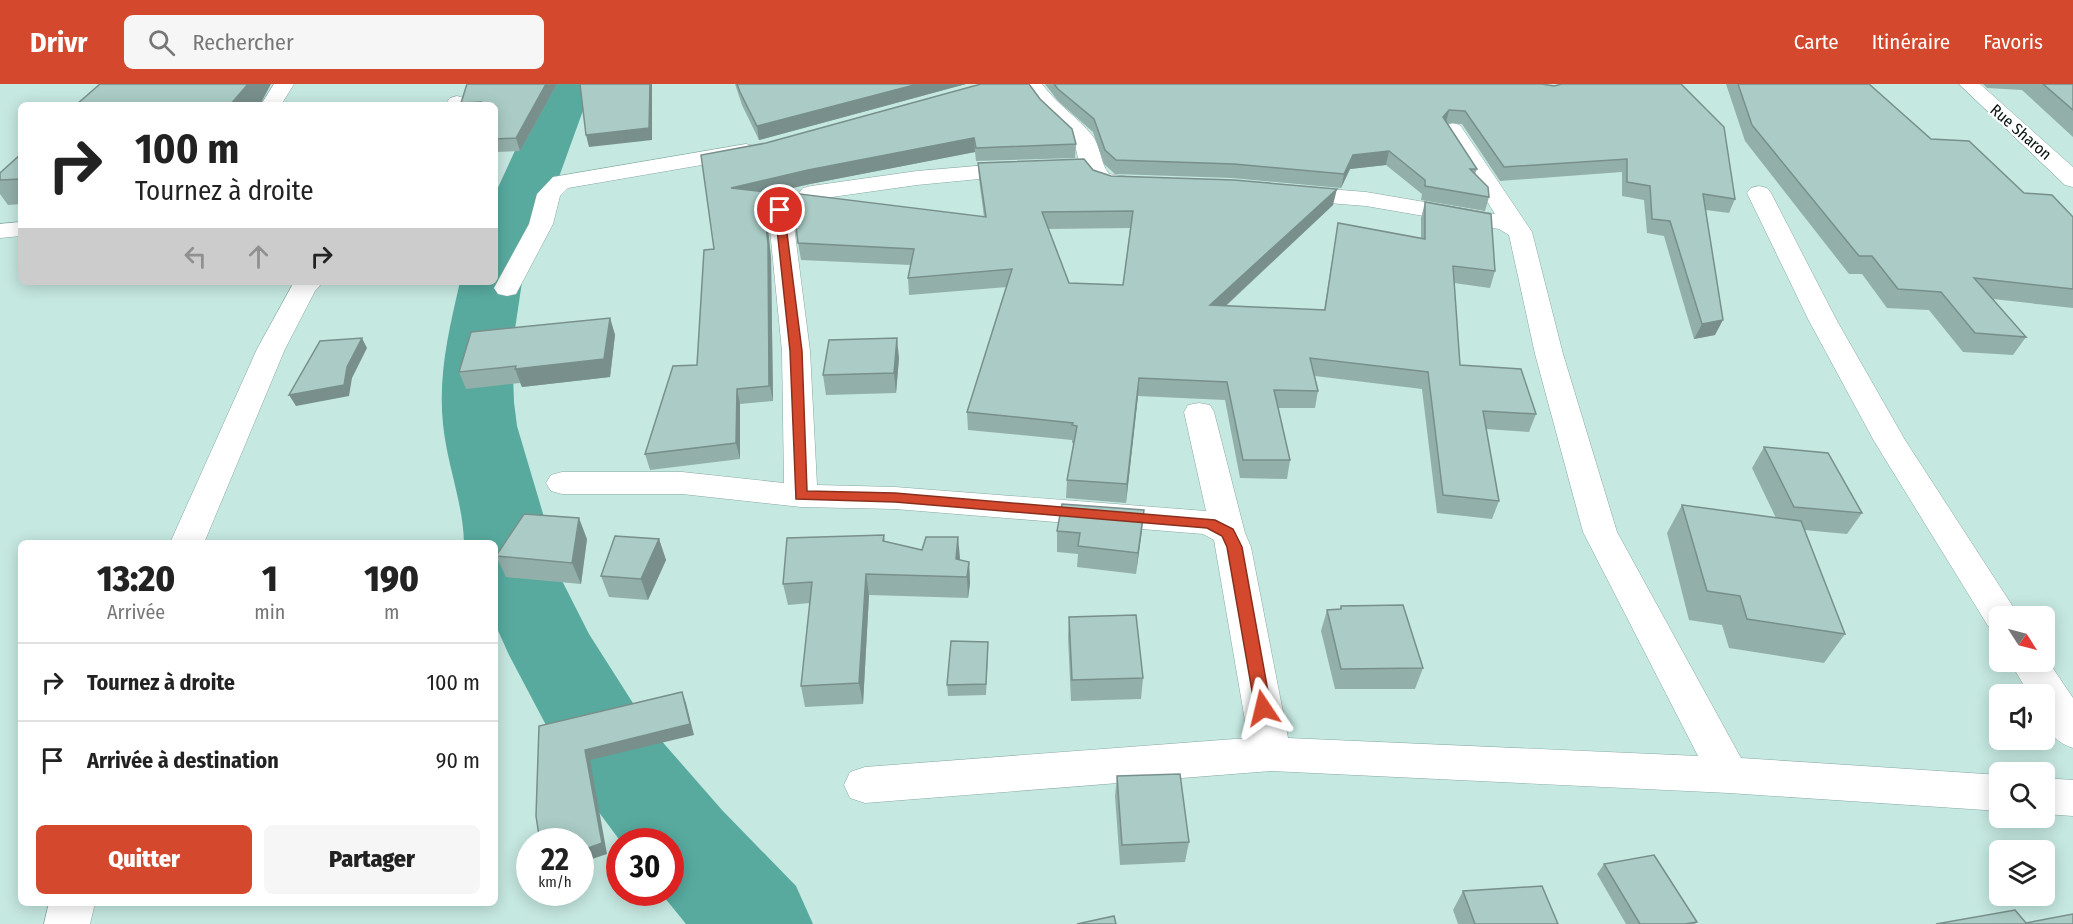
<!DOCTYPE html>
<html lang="fr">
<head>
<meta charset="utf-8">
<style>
	body { margin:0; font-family:"Fira Sans Condensed",sans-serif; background:#f6f6f6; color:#222; height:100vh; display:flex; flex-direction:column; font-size:22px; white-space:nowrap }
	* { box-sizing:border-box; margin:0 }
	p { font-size:20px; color:#767676 }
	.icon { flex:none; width:33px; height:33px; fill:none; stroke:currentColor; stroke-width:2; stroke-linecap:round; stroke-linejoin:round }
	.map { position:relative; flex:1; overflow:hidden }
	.details { position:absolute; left:18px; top:456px; width:480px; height:366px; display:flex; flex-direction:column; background:#fff; border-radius:9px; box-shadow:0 3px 15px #0003 }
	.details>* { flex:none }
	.top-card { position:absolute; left:18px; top:18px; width:480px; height:183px; border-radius:9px; box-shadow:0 3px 15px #0003; background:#fff; color:#222; overflow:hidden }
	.needle { width:39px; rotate:126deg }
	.fabs { position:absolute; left:1989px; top:522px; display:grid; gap:12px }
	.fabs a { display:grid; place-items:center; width:66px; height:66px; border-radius:9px; background:#fff; box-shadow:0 3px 15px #0003; font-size:30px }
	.speed { position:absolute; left:516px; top:744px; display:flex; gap:12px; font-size:30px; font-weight:700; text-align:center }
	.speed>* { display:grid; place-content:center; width:78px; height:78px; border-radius:50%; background:#fff; box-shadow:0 3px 15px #0003; line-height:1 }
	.speed small { font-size:15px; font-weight:400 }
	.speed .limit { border:9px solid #d22; background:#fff; color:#111 }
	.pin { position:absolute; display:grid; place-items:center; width:51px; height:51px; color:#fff; margin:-26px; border:3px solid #fff; border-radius:50%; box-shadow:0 2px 6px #0007 }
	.me { position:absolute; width:66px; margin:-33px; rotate:350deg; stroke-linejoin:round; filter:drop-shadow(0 0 4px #0008) }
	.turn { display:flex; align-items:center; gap:21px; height:126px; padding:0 18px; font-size:27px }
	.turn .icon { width:78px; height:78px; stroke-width:2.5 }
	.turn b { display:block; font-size:42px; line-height:51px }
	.lanes { display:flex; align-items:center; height:57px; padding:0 18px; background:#0003; justify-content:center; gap:30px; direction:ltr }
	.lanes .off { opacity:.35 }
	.eta { display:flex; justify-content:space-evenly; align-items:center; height:102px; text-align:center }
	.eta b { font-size:36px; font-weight:800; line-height:42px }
	.primary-button { display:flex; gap:12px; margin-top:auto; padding:12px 18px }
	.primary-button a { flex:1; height:69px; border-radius:9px; background:#d4492d; color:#fff; font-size:24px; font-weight:800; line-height:69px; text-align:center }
	.primary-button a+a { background:#f6f6f6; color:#222 }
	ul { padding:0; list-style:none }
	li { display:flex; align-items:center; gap:18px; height:78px; padding:0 18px; border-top:2px solid #e0e0e0 }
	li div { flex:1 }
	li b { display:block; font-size:22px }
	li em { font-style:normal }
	header { display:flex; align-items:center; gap:36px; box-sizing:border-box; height:84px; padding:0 30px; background:#d4492d; color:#fff }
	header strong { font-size:28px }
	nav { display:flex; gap:33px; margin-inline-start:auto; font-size:21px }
	.search { width:420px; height:54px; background:#f6f6f6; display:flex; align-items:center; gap:15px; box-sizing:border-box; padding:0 21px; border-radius:9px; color:#767676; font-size:22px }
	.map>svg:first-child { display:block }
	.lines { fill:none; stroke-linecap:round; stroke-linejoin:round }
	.river { fill:#58aa9f; fill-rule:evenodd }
	.minor-casing { stroke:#87a8a2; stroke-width:1 }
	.minor { fill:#fff; fill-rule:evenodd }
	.wall { fill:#93afaa; fill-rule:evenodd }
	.shaded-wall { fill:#788f8b }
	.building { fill:#abccc6; stroke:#788f8b; stroke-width:1.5; fill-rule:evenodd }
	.route { fill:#d4492d; stroke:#8a2f1d; stroke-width:1.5 }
	.labels { text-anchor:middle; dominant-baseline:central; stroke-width:4.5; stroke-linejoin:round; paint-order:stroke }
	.far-street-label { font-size:16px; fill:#061210; stroke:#fff }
</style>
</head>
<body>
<header>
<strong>Drivr</strong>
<div class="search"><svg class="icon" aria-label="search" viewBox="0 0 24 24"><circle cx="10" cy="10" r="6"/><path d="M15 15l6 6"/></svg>Rechercher</div>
<nav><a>Carte</a><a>Itinéraire</a><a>Favoris</a></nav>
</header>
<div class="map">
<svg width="2073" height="840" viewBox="0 0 2073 840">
	<rect width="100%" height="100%" fill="#c5e8e1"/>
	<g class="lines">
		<path class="river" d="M538,0H586L589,10L526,184L519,194L522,198L512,265L514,318L517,342L544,433L548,469L589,550L645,638L722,726L796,802L813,840H686L660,808H670V758H621L575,696L509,571L495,540V459H464C463,418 447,381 443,340C438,291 449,245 460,198H495V110L541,10Z"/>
		<defs>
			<path id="minor" d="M274,0H294L281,21H261Z
				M1022,0H1042C1057,20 1077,33 1092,51C1101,62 1100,79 1109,90L1143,95L1146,100L1143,105L1110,106L1093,100L1080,82L1074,57L1042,27Z
				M1959,0H1980L2073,83V103L2065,101Z
				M457,12L464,14L467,18L465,21H445L450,14Z
				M1453,39L1460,41L1532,148L1563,270L1617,448L1741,674L2000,691V727L1729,709L1271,687L865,719L850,714L844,701L850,688L865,683L1248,654L1214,456L1203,450L895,425L801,423L682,410H562L551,407L546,399L551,391L562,388H682L784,399L782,267L768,126L772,121H788L792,126L810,267L817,401L895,403L1206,427L1184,328L1188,321L1199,319L1210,321L1214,328L1245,449L1251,463L1288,654L1698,672L1583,448L1535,270L1509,151L1499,145L1366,122L1291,116L1283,114L1279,109L1283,104L1291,102L1366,108L1495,130L1442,45L1446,41Z
				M746,60L754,62L757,67L754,72L568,104L560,112L553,140L516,210L507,212L498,210L494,204L529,140L537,110L553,93Z
				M1023,78L1031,80L1034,85L1031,90L917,101L811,116L803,114L799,109L803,104L811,102L917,87Z
				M1759,102L1767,104L1771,109L1836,235L1905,356L2019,532H2000V545L1988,542L1874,357L1808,235L1747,109L1751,104Z
				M21,138V152L0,154V140Z
				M294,198H323L315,207L285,265L204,459H170L257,265Z
				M2044,571L2073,614V664C2046,655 2044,636 2044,610H2029L2010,578H2044Z
				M2044,694L2073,696V732L2044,730Z
				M49,819H95L90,840H44Z"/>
		</defs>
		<use href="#minor" class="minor-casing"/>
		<use href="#minor" class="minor"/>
	</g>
	<path class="wall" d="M467,0H557L520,67L495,68V21H461V19Z
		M735,0H966L759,56L742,21Z
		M981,0L1076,60L1075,74L976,77L975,68L810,100L766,110L768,122L766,126L771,174L773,317L740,320V375L650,386L645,370L697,281L714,165L766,59Z
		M1045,0H1545L1543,1L1735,115L1729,129L1706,126L1715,251L1694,255L1664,152L1647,149L1644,116L1622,112V88L1500,97L1462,40L1447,39L1477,85L1475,90L1489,113L1485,127L1421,116L1422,110L1386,81L1350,85L1341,104L1232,94L1115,90L1104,80L1093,48L1058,17Z
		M1726,0H1869L1931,55L2024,109L2073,133V224L1993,215L2026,253L2013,271L1963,268L1929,226L1887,224L1862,190H1849L1745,57Z
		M1983,0H2073V53L2022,6L1987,4Z
		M21,70V120L8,121L0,110V89Z
		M978,79L1093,86L1111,92L1333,121L1226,222L1324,226L1338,139L1421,154V134L1425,118L1495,187L1490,204L1454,199L1460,281L1536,330L1529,348L1486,345L1499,417L1492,435L1437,429L1422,305L1315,292L1318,307L1315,324H1278L1290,376L1287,395L1240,394L1225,316L1138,312L1126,419L1066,414L1067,396L1074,359H1072V356L968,346L967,328L1007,203L909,211L908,194L911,181L801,176L798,159L984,133L979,95ZM1130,144L1123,201L1069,199L1048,145Z
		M610,234L615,251L610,293L522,303L520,299L466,305L459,288Z
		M899,274L896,309L826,311L823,291Z
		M1764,363L1862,429L1847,450L1804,446L1845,550L1824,579L1729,564L1722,541L1689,536L1667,449L1682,421L1776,434L1752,384Z
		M1144,426L1136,490L1077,483L1078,470L1057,468V447Z
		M884,451L885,457L969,478L970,499L968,514L869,511L863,620L805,623L801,602L810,519L788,521L783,500Z
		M587,455L581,500L506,493L496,472Z
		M659,455L666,476L648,516L609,513L601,492Z
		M1341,522L1423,584L1415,605H1335L1321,547L1327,526H1340Z
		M1069,533L1143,594L1141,615L1071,617L1068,553Z
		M988,568L986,611L948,612L947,601Z
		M1117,692L1189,758L1185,778L1120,781L1115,712Z
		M1604,780L1697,838L1695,840H1626L1597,790Z
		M1463,807L1558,840H1458L1453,826Z"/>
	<path class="shaded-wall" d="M248,0H271L260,21H230Z
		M546,0H557L520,67L516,54Z
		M650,0H652V56L589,63L586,51Z
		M918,0H966L759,56L757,42Z
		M481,18L482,21H461V19Z
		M1449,26L1446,39L1443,33Z
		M974,54L975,68L810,100L766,110L768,122L766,126L771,174L773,317L731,104L808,86Z
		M1389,67L1386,81L1350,85L1341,104L1344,90L1353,71Z
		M1337,105L1333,121L1208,238L1210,221Z
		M610,234L615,251L610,293L522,303L515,285Z
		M1723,236L1715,251L1694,255L1702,240Z
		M362,254L367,264L352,294L349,312L296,322L289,311L347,283Z
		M897,254L899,274L896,309L894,289Z
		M1139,294L1138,312L1126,419L1127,400Z
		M737,305L740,320V375L736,359Z
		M1144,426L1142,447L1136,490L1138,469Z
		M579,434L587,455L581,500L572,479Z
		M958,453L960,474L957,495L956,475Z
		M659,455L666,476L648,516L641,495Z
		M969,478L970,499L968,514L967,493Z
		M866,490L869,511L863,620L859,599Z
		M682,608L686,619L694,651L590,676L607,770L580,779L585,666Z"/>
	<path class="building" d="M100,0H248L230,21H76Z
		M467,0H546L516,54L495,55V21H479L481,18L461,19Z
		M580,0H650L649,44L586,51Z
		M737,0H918L757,42L740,8Z
		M981,0H1029L1040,15L1072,45L1076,60L976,64L974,54L808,86L731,104L766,108L763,112L768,160L769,302L737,305L736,359L645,370L673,282L697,281L704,166L714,165L701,71L766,59Z
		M1054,0H1542L1554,2L1562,0H1681L1724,43L1735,115L1703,110L1723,236L1702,240L1670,137L1652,135L1650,102L1627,98V75L1504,83L1465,27L1449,26L1443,33L1477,85H1470L1488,103L1489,113L1425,102V96L1389,67L1353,71L1344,90L1234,80L1116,76L1105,66L1094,35L1058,5Z
		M1738,0H1869L1931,55L1969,57L2024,109L2052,111L2073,133V205L1974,194L2026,253L1975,249L1941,208L1898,205L1872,172H1859L1752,41Z
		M2043,0H2073V26Z
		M21,70V95L0,96V89Z
		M1084,75L1093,86L1111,92L1234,96L1337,105L1210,221L1325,226L1338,139L1425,155V118L1491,130L1495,187L1453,182L1460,281L1521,285L1536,330L1483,327L1499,417L1443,411L1428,288L1310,274L1318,307L1274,306L1290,376H1243L1227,298L1139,294L1127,400L1067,396L1077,342L1072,341L1073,339L967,328L1012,185L908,194L914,165L798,159L792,109L986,133L978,79ZM1133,127L1123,201L1069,199L1042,128Z
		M610,234L604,275L515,285L516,282L459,288L471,248Z
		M362,254L347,283L344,301L289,311L320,257Z
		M897,254L894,289L823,291L829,256Z
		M1764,363L1828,369L1862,429L1794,423Z
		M1062,420L1144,426L1138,469L1078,462L1080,449L1057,447Z
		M1682,421L1801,437L1845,550L1747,535L1740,512L1707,507Z
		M524,430L579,434L572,479L496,472Z
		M884,451L883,457L922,466L926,453H958L956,475L969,478L967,493L866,490L859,599L801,602L812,498L783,500L787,454Z
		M615,452L659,455L641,495L601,492Z
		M1403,521L1423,584L1341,585L1327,526L1341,525V522Z
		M1136,531L1143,594L1072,596L1069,533Z
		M951,557L988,558L986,600L947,601Z
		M682,608L690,640L585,666L602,759L580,767V758H540L536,732L539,642Z
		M1180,690L1189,758L1122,761L1117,692Z
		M1654,771L1697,838L1685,840H1640L1604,780Z
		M1542,802L1558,840H1475L1463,807Z
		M2015,826L2026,839L2073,830V840H1936Z
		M1114,832L1116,840H1077Z"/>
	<path class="route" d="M780,123L784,126L802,267L807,407L895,409L1215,436L1233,445L1242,463L1271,624L1269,628H1257L1255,624L1227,463L1222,452L1207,444L895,418L796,415L790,267L775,126Z"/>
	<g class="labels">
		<g class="far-street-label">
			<text transform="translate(2021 48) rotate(41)">Rue Sharon</text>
		</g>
	</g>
</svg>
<div class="fabs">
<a><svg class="needle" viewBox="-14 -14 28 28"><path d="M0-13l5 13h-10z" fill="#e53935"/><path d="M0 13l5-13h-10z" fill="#767676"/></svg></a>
<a><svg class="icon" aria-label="sound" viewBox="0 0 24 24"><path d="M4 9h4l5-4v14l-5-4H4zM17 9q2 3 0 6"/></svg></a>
<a><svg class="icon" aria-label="search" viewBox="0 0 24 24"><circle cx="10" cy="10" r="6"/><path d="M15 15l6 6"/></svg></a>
<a><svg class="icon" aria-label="layers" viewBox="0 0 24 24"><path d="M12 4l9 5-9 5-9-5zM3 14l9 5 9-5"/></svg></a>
</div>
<div class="speed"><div>22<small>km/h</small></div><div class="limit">30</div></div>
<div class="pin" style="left:780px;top:126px;background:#d93025"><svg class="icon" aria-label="arrive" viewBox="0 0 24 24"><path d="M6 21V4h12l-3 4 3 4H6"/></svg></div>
<svg class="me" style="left:1263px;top:624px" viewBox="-20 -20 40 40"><path d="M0-17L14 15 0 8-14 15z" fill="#d4492d" stroke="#fff" stroke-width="4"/></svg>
<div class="top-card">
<div class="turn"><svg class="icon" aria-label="right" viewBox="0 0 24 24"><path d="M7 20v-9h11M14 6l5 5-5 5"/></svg><div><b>100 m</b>Tournez à droite</div></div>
<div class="lanes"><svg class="icon off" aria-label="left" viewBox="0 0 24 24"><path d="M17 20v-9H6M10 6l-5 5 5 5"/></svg><svg class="icon off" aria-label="ahead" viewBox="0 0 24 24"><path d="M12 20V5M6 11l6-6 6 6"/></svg><svg class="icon" aria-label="right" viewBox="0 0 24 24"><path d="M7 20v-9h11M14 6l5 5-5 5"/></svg></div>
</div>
<section class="details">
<div class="eta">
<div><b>13:20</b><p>Arrivée</p></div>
<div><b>1</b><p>min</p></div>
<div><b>190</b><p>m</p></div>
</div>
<ul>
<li><svg class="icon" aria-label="right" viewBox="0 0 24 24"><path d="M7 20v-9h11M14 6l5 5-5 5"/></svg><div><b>Tournez à droite</b></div><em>100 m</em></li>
<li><svg class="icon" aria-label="arrive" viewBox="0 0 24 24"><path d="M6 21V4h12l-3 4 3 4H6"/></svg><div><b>Arrivée à destination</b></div><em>90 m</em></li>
</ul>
<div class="primary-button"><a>Quitter</a><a>Partager</a></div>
</section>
</div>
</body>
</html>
